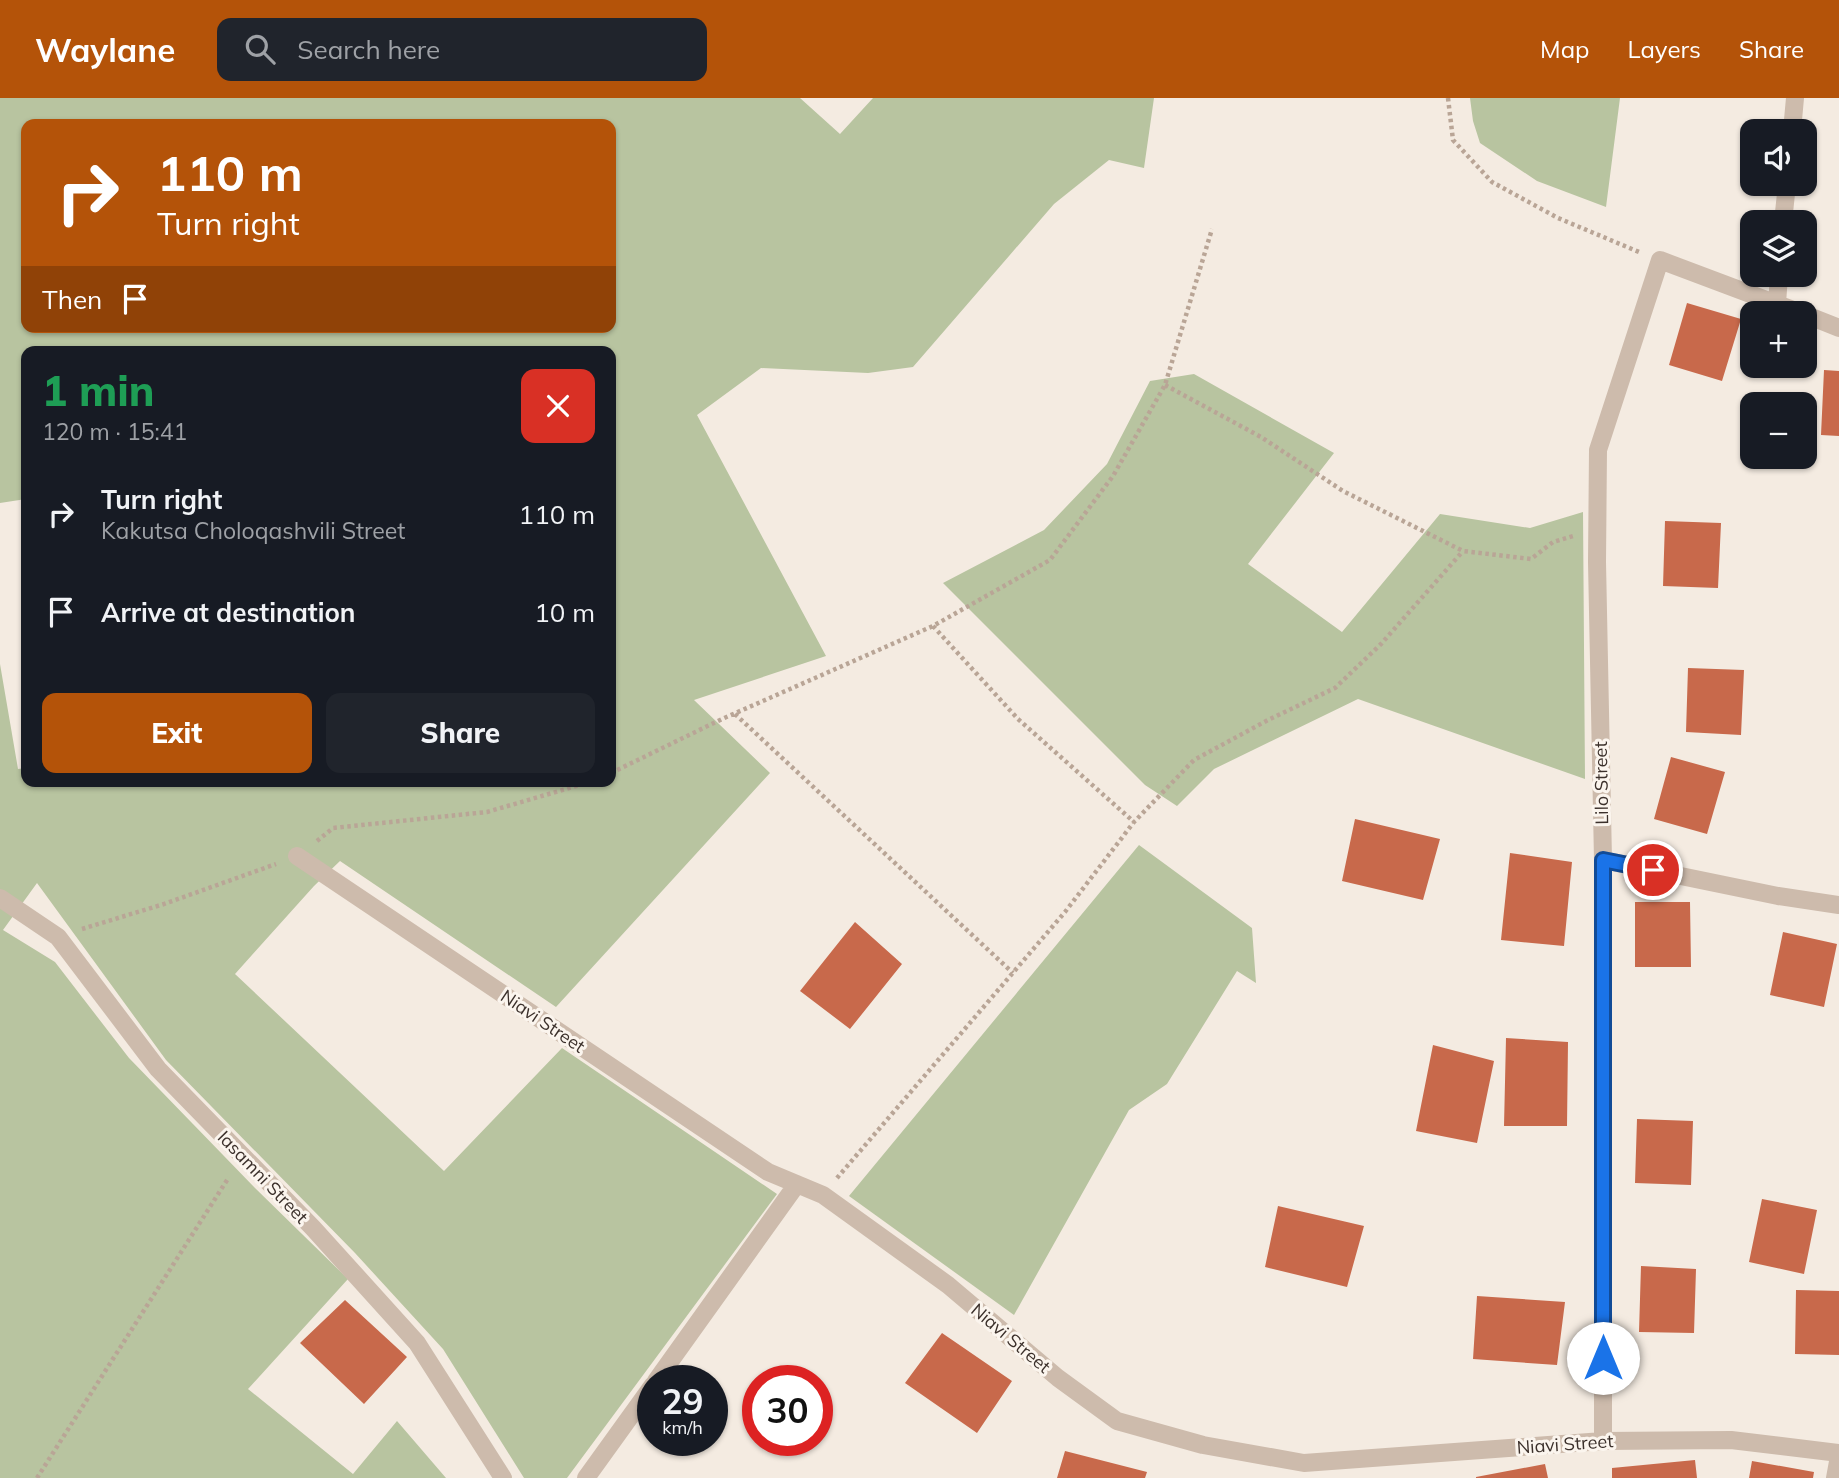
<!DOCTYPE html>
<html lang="en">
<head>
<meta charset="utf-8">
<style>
	body { margin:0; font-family:Mulish,sans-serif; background:#20242c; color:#f1f3f6; height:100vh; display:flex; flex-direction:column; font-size:26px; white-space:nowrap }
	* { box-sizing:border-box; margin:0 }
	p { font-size:23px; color:#9ea1a6 }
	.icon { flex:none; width:38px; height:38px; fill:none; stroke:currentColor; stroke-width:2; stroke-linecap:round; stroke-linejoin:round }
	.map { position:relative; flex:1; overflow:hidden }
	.details { position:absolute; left:21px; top:248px; width:595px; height:441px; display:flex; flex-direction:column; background:#171b24; border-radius:14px; box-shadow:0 2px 5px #0004 }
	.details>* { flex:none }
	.guide { position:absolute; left:21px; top:21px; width:595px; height:214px; border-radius:14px; box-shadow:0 2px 5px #0004; background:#b45309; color:#fff; overflow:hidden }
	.tools { position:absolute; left:1740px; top:21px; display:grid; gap:14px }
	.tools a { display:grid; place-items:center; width:77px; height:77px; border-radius:14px; background:#171b24; box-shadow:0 2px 5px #0004; font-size:35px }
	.speed { position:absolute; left:637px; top:1267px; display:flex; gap:14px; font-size:35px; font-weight:700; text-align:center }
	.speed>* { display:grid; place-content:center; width:91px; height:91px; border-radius:50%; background:#171b24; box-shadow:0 2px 5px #0004; line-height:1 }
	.speed small { font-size:18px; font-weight:400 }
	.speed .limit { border:10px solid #d22; background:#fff; color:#111 }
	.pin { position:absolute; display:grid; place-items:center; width:60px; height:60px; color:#fff; margin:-30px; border:4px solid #fff; border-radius:50%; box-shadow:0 2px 7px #0007 }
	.me { position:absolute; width:77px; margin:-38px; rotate:0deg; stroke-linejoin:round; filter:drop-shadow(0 0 5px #0008) }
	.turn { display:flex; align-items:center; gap:24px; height:147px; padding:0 21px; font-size:32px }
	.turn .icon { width:91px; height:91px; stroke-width:2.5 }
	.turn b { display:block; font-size:49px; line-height:60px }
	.then { display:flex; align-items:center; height:66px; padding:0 21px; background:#0003; gap:14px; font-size:26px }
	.round { display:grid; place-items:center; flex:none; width:74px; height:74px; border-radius:14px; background:#20242c }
	.overview { display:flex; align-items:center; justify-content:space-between; height:119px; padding:0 21px }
	h1 { font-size:42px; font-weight:800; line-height:52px; color:#1e9e55 }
	.primary-button { display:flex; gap:14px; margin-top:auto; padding:14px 21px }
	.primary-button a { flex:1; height:80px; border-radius:14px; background:#b45309; color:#fff; font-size:28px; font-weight:800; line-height:80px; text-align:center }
	.primary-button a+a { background:#20242c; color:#f1f3f6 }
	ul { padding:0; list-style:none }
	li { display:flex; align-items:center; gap:21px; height:98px; padding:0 21px }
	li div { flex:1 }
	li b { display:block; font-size:26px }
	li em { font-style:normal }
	header { display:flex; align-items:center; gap:42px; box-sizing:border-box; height:98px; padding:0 35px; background:#b45309; color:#fff }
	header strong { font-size:33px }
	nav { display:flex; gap:38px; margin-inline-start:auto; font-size:24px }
	.search { width:490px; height:63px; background:#20242c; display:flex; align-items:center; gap:18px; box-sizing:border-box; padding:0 24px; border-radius:14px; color:#9ea1a6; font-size:26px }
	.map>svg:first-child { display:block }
	.green { fill:#b8c4a0; fill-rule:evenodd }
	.building { fill:#c8694b }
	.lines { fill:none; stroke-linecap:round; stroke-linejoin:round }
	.path { stroke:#b9a596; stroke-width:4.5; stroke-dasharray:3.5 3.5; stroke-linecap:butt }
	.street { stroke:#cdbbac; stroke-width:18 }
	.route-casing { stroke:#114b97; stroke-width:18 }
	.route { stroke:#1a73e8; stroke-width:12 }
	.labels { text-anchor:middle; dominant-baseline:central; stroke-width:6; stroke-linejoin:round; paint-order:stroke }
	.street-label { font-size:18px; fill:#3b302b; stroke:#fbf5ee }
</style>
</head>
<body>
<header>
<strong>Waylane</strong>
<div class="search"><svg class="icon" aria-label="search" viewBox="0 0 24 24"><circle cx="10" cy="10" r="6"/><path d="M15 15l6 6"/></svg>Search here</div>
<nav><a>Map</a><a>Layers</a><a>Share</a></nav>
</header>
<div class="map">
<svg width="1839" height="1380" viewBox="0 0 1839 1380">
	<rect width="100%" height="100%" fill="#f4ebe1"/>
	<path class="green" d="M0,0H800L840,36L873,0H1154L1144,70L1109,62L1054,106L913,269L868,275L761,270L697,317L826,558L694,602L770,675L556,909L340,763L314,788L235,876L444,1073L562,950L777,1096L567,1380H524L443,1251L355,1155L166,962L37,785L3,832L55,864L129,960L255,1090L348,1181L248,1291L353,1376L397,1323L446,1380H0V566L18,671L26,670V684H611V254H26V401L0,405ZM26,26H611V229H26Z
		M1470,0H1620L1606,109L1537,83L1480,45L1473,23Z
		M1194,276L1334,355L1248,466L1342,534L1440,416L1530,430L1583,414L1585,681L1358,601L1214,671L1177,708L1145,687L943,485L1044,432L1107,366L1150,283Z
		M1139,747L1252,830L1256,885L1237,873L1167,986L1129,1012L1014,1217L849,1098Z"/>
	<path class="building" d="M1687,205L1741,221L1722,283L1669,267Z
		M1824,272L1839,273V338L1821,337Z
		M1665,423L1721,425L1718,490L1663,488Z
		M1688,570L1744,572L1741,637L1686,634Z
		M1671,659L1725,674L1707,736L1654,721Z
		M1355,721L1440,741L1423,802L1342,783Z
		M1510,755L1572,764L1564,848L1501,842Z
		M1635,804H1690L1691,869H1635Z
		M855,824L902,866L850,931L800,893Z
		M1783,834L1837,846L1824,909L1770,897Z
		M1506,940L1568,944L1567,1028H1504Z
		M1433,947L1494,963L1477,1045L1416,1033Z
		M1637,1021L1693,1023L1691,1087L1635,1085Z
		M1762,1101L1817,1112L1804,1176L1749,1164Z
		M1278,1108L1364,1128L1347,1189L1265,1169Z
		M1641,1168L1696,1171L1694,1235L1639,1234Z
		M1796,1192L1839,1193V1257L1795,1256Z
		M1477,1198L1565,1204L1557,1267L1473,1261Z
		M345,1202L407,1259L364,1306L300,1245Z
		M942,1235L1012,1283L977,1335L905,1285Z
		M1065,1353L1147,1374L1145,1380H1057Z
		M1695,1362L1697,1380H1612V1370Z
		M1752,1363L1814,1374L1813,1380H1749Z
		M1545,1366L1548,1380H1476V1379Z"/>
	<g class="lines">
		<path class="path" d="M1448,0L1453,42L1492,84L1558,120L1639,154
			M1165,287L1261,339L1343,393L1463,453L1531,461L1553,444L1573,438
			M933,528L1018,621L1134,724
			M735,616L1013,875
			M611,675L722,621L933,528L1050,462L1113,378L1165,287L1212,131
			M317,743L333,730L487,714L590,684
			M82,831L164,806L276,766
			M837,1080L1065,814L1134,724L1194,662L1268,622L1335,590L1381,546L1463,453
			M37,1380L229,1079"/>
		<path class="street" d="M1792,33L1795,0
			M1783,124L1787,86
			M1777,206L1779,177
			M1804,216L1839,230
			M297,758L768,1074L823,1097L948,1187L1058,1280L1117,1323L1203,1347L1304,1365L1603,1343L1731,1342L1839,1355
			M1603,762L1778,798L1839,807
			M0,800L58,839L158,971L313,1130L417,1245L503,1380
			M656,1283L797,1086
			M1603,1343V762L1597,464L1598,352L1660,162L1801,215
			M586,1380L653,1287
			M1835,1380L1839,1358"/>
	</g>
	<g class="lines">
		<defs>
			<path id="route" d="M1603,1260V762L1653,772"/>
		</defs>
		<use href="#route" class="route-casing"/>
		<use href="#route" class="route"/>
	</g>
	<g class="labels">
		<g class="street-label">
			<text transform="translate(1601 685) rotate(-91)">Lilo Street</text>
			<text transform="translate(543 923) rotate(34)">Niavi Street</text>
			<text transform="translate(263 1079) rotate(46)">Iasamni Street</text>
			<text transform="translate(1011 1240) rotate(40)">Niavi Street</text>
			<text transform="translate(1565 1346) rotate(-4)">Niavi Street</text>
		</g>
	</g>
</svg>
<div class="tools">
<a><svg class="icon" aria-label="sound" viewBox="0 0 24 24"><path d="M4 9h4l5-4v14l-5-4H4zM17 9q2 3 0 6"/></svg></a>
<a><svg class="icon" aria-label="layers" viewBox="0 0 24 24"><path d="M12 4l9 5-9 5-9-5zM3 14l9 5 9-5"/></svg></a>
<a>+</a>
<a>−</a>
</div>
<div class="speed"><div>29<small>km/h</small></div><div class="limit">30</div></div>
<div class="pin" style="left:1653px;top:772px;background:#d93025"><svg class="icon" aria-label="arrive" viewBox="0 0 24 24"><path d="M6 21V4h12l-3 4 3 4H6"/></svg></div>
<svg class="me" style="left:1603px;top:1260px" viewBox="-20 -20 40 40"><circle r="19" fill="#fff"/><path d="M0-13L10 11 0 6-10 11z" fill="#1a73e8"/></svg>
<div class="guide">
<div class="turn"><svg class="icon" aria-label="right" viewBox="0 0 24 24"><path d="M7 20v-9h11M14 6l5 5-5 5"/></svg><div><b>110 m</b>Turn right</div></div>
<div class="then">Then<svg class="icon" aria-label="arrive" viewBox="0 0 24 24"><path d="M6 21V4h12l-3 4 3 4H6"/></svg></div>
</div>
<section class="details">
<div class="overview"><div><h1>1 min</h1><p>120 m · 15:41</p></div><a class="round" style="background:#d93025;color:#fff"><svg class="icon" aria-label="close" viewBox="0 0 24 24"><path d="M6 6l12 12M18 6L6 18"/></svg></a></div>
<ul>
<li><svg class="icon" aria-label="right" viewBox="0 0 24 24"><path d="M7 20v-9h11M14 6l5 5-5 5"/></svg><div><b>Turn right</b><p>Kakutsa Choloqashvili Street</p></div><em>110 m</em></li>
<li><svg class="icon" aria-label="arrive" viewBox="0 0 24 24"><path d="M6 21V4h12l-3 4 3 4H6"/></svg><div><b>Arrive at destination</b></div><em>10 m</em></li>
</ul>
<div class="primary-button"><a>Exit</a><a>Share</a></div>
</section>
</div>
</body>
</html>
